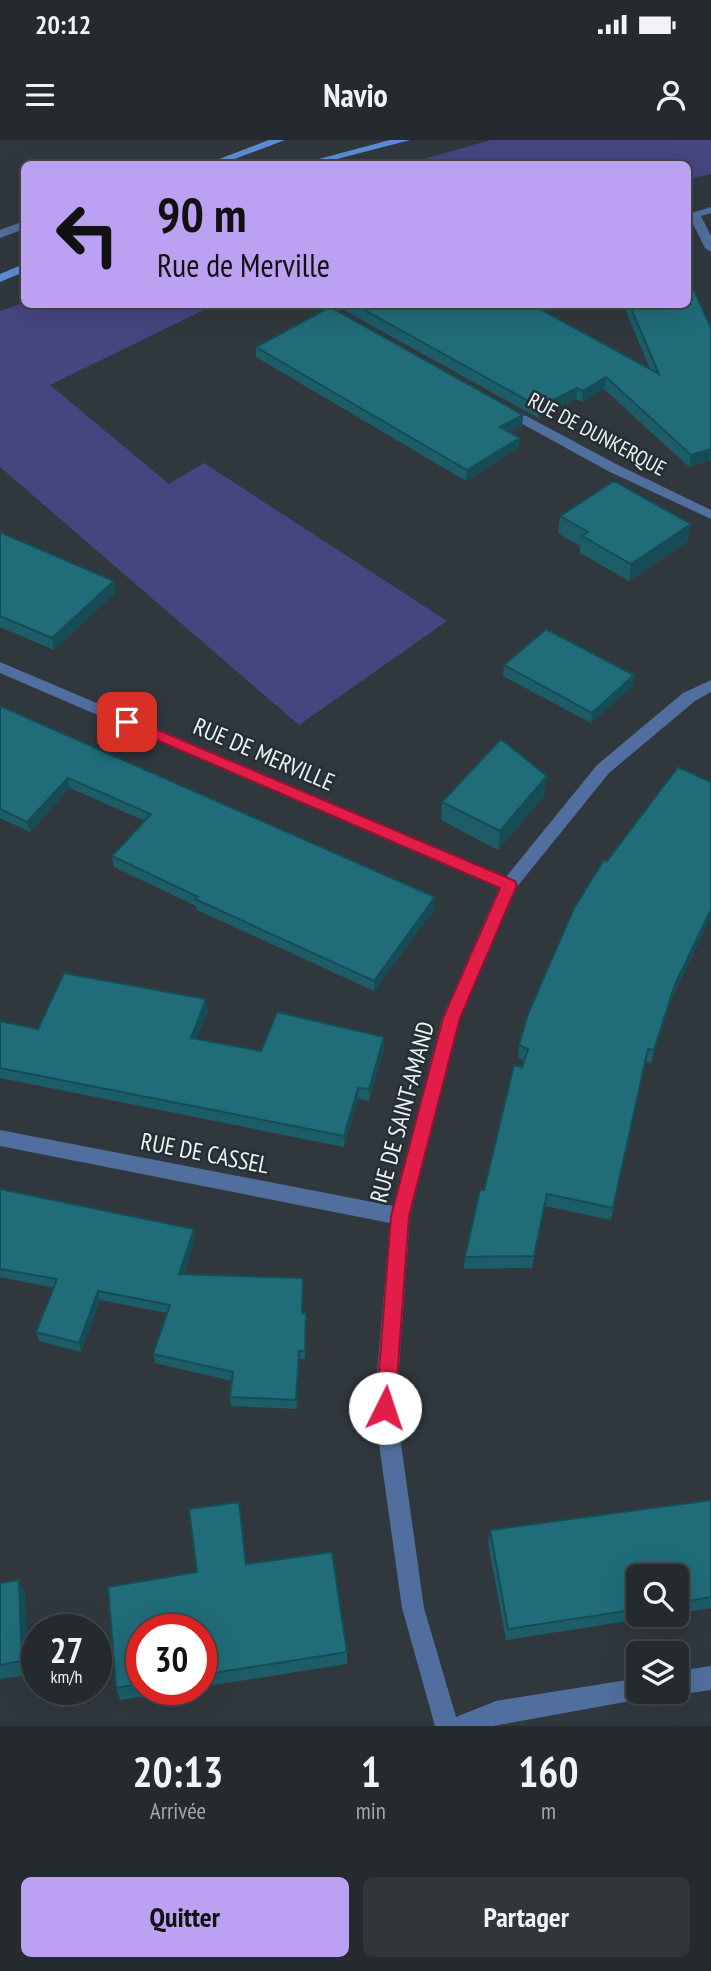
<!DOCTYPE html>
<html lang="fr">
<head>
<meta charset="utf-8">
<style>
	body { margin:0; font-family:"PT Sans Narrow",sans-serif; background:#30363a; color:#f1f3f6; height:100vh; display:flex; flex-direction:column; font-size:26px; white-space:nowrap }
	* { box-sizing:border-box; margin:0 }
	p { font-size:23px; color:#a3a7aa }
	.icon { flex:none; width:38px; height:38px; fill:none; stroke:currentColor; stroke-width:2; stroke-linecap:round; stroke-linejoin:round }
	.map { position:relative; height:1586px; overflow:hidden }
	.details { display:flex; flex-direction:column; background:#242a2e; flex:1 }
	.details>* { flex:none }
	.banner { position:absolute; left:21px; top:21px; width:670px; height:147px; border-radius:10px; box-shadow:0 7px 28px #0002,0 0 0 2px #41464a; background:#bca0f2; color:#111; overflow:hidden }
	.tools { position:absolute; left:626px; top:1424px; display:grid; gap:14px }
	.tools a { display:grid; place-items:center; width:63px; height:63px; border-radius:10px; background:#242a2e; box-shadow:0 7px 28px #0002,0 0 0 2px #41464a; font-size:35px }
	.speed { position:absolute; left:21px; top:1474px; display:flex; gap:14px; font-size:35px; font-weight:700; text-align:center }
	.speed>* { display:grid; place-content:center; width:91px; height:91px; border-radius:50%; background:#242a2e; box-shadow:0 7px 28px #0002,0 0 0 2px #41464a; line-height:1 }
	.speed small { font-size:18px; font-weight:400 }
	.speed .limit { border:10px solid #d22; background:#fff; color:#111 }
	.pin { position:absolute; display:grid; place-items:center; width:60px; height:60px; color:#fff; margin:-30px; border-radius:14px; box-shadow:0 4px 10px #0006 }
	.me { position:absolute; width:77px; margin:-38px; rotate:4deg; stroke-linejoin:round; filter:drop-shadow(0 0 5px #0008) }
	.turn { display:flex; align-items:center; gap:24px; height:147px; padding:0 21px; font-size:32px }
	.turn .icon { width:91px; height:91px; stroke-width:2.5 }
	.turn b { display:block; font-size:49px; line-height:60px }
	.eta { display:flex; justify-content:space-evenly; align-items:center; height:119px; text-align:center }
	.eta b { font-size:42px; font-weight:700; line-height:49px }
	.primary-button { display:flex; gap:14px; margin-top:auto; padding:14px 21px }
	.primary-button a { flex:1; height:80px; border-radius:10px; background:#bca0f2; color:#111; font-size:28px; font-weight:700; line-height:80px; text-align:center }
	.primary-button a+a { background:#30363a; color:#f1f3f6 }
	.status { display:flex; justify-content:space-between; align-items:center; height:49px; padding:0 35px; background:#242a2e; direction:ltr }
	.status svg { height:19px; fill:currentColor }
	header { display:flex; justify-content:space-between; align-items:center; height:91px; padding:0 21px; background:#242a2e; font-size:32px; font-weight:700 }
	.map>svg:first-child { display:block }
	.green { fill:#474580 }
	.lines { fill:none; stroke-linecap:round; stroke-linejoin:round }
	.street { fill:#506f9e; fill-rule:evenodd }
	.secondary { fill:#5c8cd7; fill-rule:evenodd }
	.wall { fill:#1c5d68 }
	.shaded-wall { fill:#164c55 }
	.building { fill:#206c79; stroke:#164c55; stroke-width:2 }
	.route { fill:#e11d48; stroke:#92132f; stroke-width:2 }
	.labels { text-anchor:middle; dominant-baseline:central; stroke-width:5; stroke-linejoin:round; paint-order:stroke }
	.far-street-label { font-size:21px; fill:#edf2f5; stroke:#262e33 }
	.street-label { font-size:24px; fill:#edf2f5; stroke:#262e33 }
</style>
</head>
<body>
<div class="status"><b>20:12</b><svg viewBox="0 0 49 12"><path d="M0 12V9h3v3zM5 12V6h3v6zM10 12V3h3v9zM15 12V0h3v12zM26 1h20v11H26zM47 4h2v5h-2z"/></svg></div>
<header><svg class="icon" aria-label="menu" viewBox="0 0 24 24"><path d="M4 6h16M4 12h16M4 18h16"/></svg>Navio<svg class="icon" aria-label="person" viewBox="0 0 24 24"><circle cx="12" cy="8" r="4"/><path d="M4 21q1-7 8-7t8 7"/></svg></header>
<div class="map">
<svg width="711" height="1586" viewBox="0 0 711 1586">
	<rect width="100%" height="100%" fill="#30383e"/>
	<path class="green" d="M491,0H711V34L688,39V24H406Z
		M24,163L214,165L50,245L169,344L204,323L447,481L299,585L0,327V171Z"/>
	<g class="lines">
		<path class="street" d="M711,67V73L701,76L711,96V112L705,108L688,74Z
			M24,81V89L0,98V90Z
			M312,164H328L352,180L346,184L342,183Z
			M502,263L618,325L711,370V379L608,331L497,270V264Z
			M0,522L506,737L597,625L683,553L711,540V552L695,561L609,633L516,748L460,878L410,1076L396,1268L424,1468L456,1577L496,1561L639,1538V1552H650L647,1558L493,1586H435L402,1468L374,1268L390,1083L0,1006V990L393,1066L442,878L499,748L0,533Z
			M711,1526V1550L677,1555L671,1552H677V1531Z"/>
		<path class="secondary" d="M269,0H285L221,24H206Z
			M390,0H410L318,24H300Z
			M24,124V132L0,142V134Z"/>
	</g>
	<path class="wall" d="M344,164H531L650,229L623,164H688L711,188V321L710,320L689,327L604,249L582,262L576,259L538,278L344,170Z
		M256,207L523,275L522,286L510,292L519,308L466,341L256,217Z
		M560,376L688,401L629,441L580,413V406L558,393Z
		M0,392L114,441L115,453L54,510L0,487Z
		M504,525L634,535L633,546L591,583L503,536Z
		M0,566L435,757V768L374,851L197,770L196,766L114,727L112,716L145,681L70,648L30,692L0,678Z
		M711,642V777L672,857L651,923L645,922L611,1080L545,1066L532,1128L464,1129L465,1117L484,1050L524,921L518,918L519,905L607,721Z
		M545,655L498,710L441,680L442,662Z
		M206,859L208,871L196,899L261,911L384,908L369,961L358,959L344,1007L0,938V881L38,889Z
		M0,1049L195,1098L184,1134L303,1138V1173L306,1182L305,1219H299L297,1269L231,1266L230,1257L232,1241L155,1223L153,1214L167,1173L100,1160L81,1212L39,1201L36,1192L54,1148L0,1137Z
		M711,1360V1468L677,1474V1437H639V1475H667L506,1500L488,1403L490,1390Z
		M239,1362L246,1424L332,1412L347,1512V1524L201,1547V1489H142V1549H193L120,1560L116,1548L108,1447L197,1432L189,1369Z
		M19,1440L25,1454L28,1535L0,1539V1443Z"/>
	<path class="shaded-wall" d="M606,237L604,249L582,262L583,251Z
		M577,248L576,259L538,278L539,267Z
		M523,275L522,286L500,297V287Z
		M520,298L519,308L466,341L467,330Z
		M711,309L710,320L689,327L691,315Z
		M691,384L688,401L629,441L631,424Z
		M114,441L115,453L54,510L52,498Z
		M634,535L633,546L591,583L592,573Z
		M547,636L545,655L498,710L500,691Z
		M68,638L70,648L30,692L27,682Z
		M435,757V768L374,851V841Z
		M711,770V777L672,857L651,923L654,910L675,844Z
		M206,859L208,871L192,909L191,898Z
		M384,897V908L369,961V949Z
		M358,948V959L344,1007V996Z
		M194,1089L195,1098L181,1143L179,1134Z
		M98,1151L100,1160L81,1212L79,1203Z
		M299,1211V1219L297,1269L296,1260Z
		M19,1440L25,1454L28,1535L22,1521Z"/>
	<path class="building" d="M688,137L711,188V309L691,315L606,237L583,251L577,248L539,267L354,164H531L659,234L629,164H688Z
		M330,167L523,275L500,287L520,298L467,330L256,207Z
		M614,341L691,384L631,424L582,396L588,392L560,376Z
		M0,392L2,393L114,441L52,498L0,476Z
		M546,489L634,535L592,573L504,525Z
		M0,566L435,757L374,841L195,759L198,757L112,716L151,674L68,638L27,682L0,669Z
		M501,599L547,636L500,691L442,662Z
		M678,627L711,642V770L675,844L654,910L648,909L613,1068L547,1054L534,1116L465,1117L480,1049L484,1050L514,925L522,927L528,909L519,905L528,874L574,768L604,720L607,721Z
		M64,833L206,859L191,898L261,911L277,872L384,897L369,949L358,948L344,996L0,928V881L38,889Z
		M0,1049L194,1089L179,1134L303,1138L302,1173H306L305,1211H299L296,1260L230,1257L233,1232L153,1214L170,1165L98,1151L79,1203L36,1192L57,1139L0,1129Z
		M711,1360V1457L677,1463V1437H639V1469L508,1489L490,1390Z
		M239,1362L246,1424L332,1412L347,1512L201,1535V1489H142V1544L116,1548L108,1447L197,1432L189,1369Z
		M19,1440L22,1521L0,1525V1443Z"/>
	<path class="route" d="M127,577L515,741L517,745L460,878L409,1076L395,1268L392,1274L385,1277L378,1274L376,1268L391,1076L443,878L500,748L122,585L120,582L122,578Z"/>
	<g class="labels">
		<g class="far-street-label">
			<text transform="translate(597 294) rotate(28)">RUE DE DUNKERQUE</text>
		</g>
		<g class="street-label">
			<text transform="translate(264 614) rotate(23)">RUE DE MERVILLE</text>
			<text transform="translate(402 972) rotate(-75)">RUE DE SAINT-AMAND</text>
			<text transform="translate(205 1013) rotate(11)">RUE DE CASSEL</text>
		</g>
	</g>
</svg>
<div class="tools">
<a><svg class="icon" aria-label="search" viewBox="0 0 24 24"><circle cx="10" cy="10" r="6"/><path d="M15 15l6 6"/></svg></a>
<a><svg class="icon" aria-label="layers" viewBox="0 0 24 24"><path d="M12 4l9 5-9 5-9-5zM3 14l9 5 9-5"/></svg></a>
</div>
<div class="speed"><div>27<small>km/h</small></div><div class="limit">30</div></div>
<div class="pin" style="left:127px;top:582px;background:#d93025"><svg class="icon" aria-label="arrive" viewBox="0 0 24 24"><path d="M6 21V4h12l-3 4 3 4H6"/></svg></div>
<svg class="me" style="left:385px;top:1268px" viewBox="-20 -20 40 40"><circle r="19" fill="#fff"/><path d="M0-13L10 11 0 6-10 11z" fill="#e11d48"/></svg>
<div class="banner">
<div class="turn"><svg class="icon" aria-label="left" viewBox="0 0 24 24"><path d="M17 20v-9H6M10 6l-5 5 5 5"/></svg><div><b>90 m</b>Rue de Merville</div></div>
</div>
</div>
<section class="details">
<div class="eta">
<div><b>20:13</b><p>Arrivée</p></div>
<div><b>1</b><p>min</p></div>
<div><b>160</b><p>m</p></div>
</div>
<div class="primary-button"><a>Quitter</a><a>Partager</a></div>
</section>
</body>
</html>
